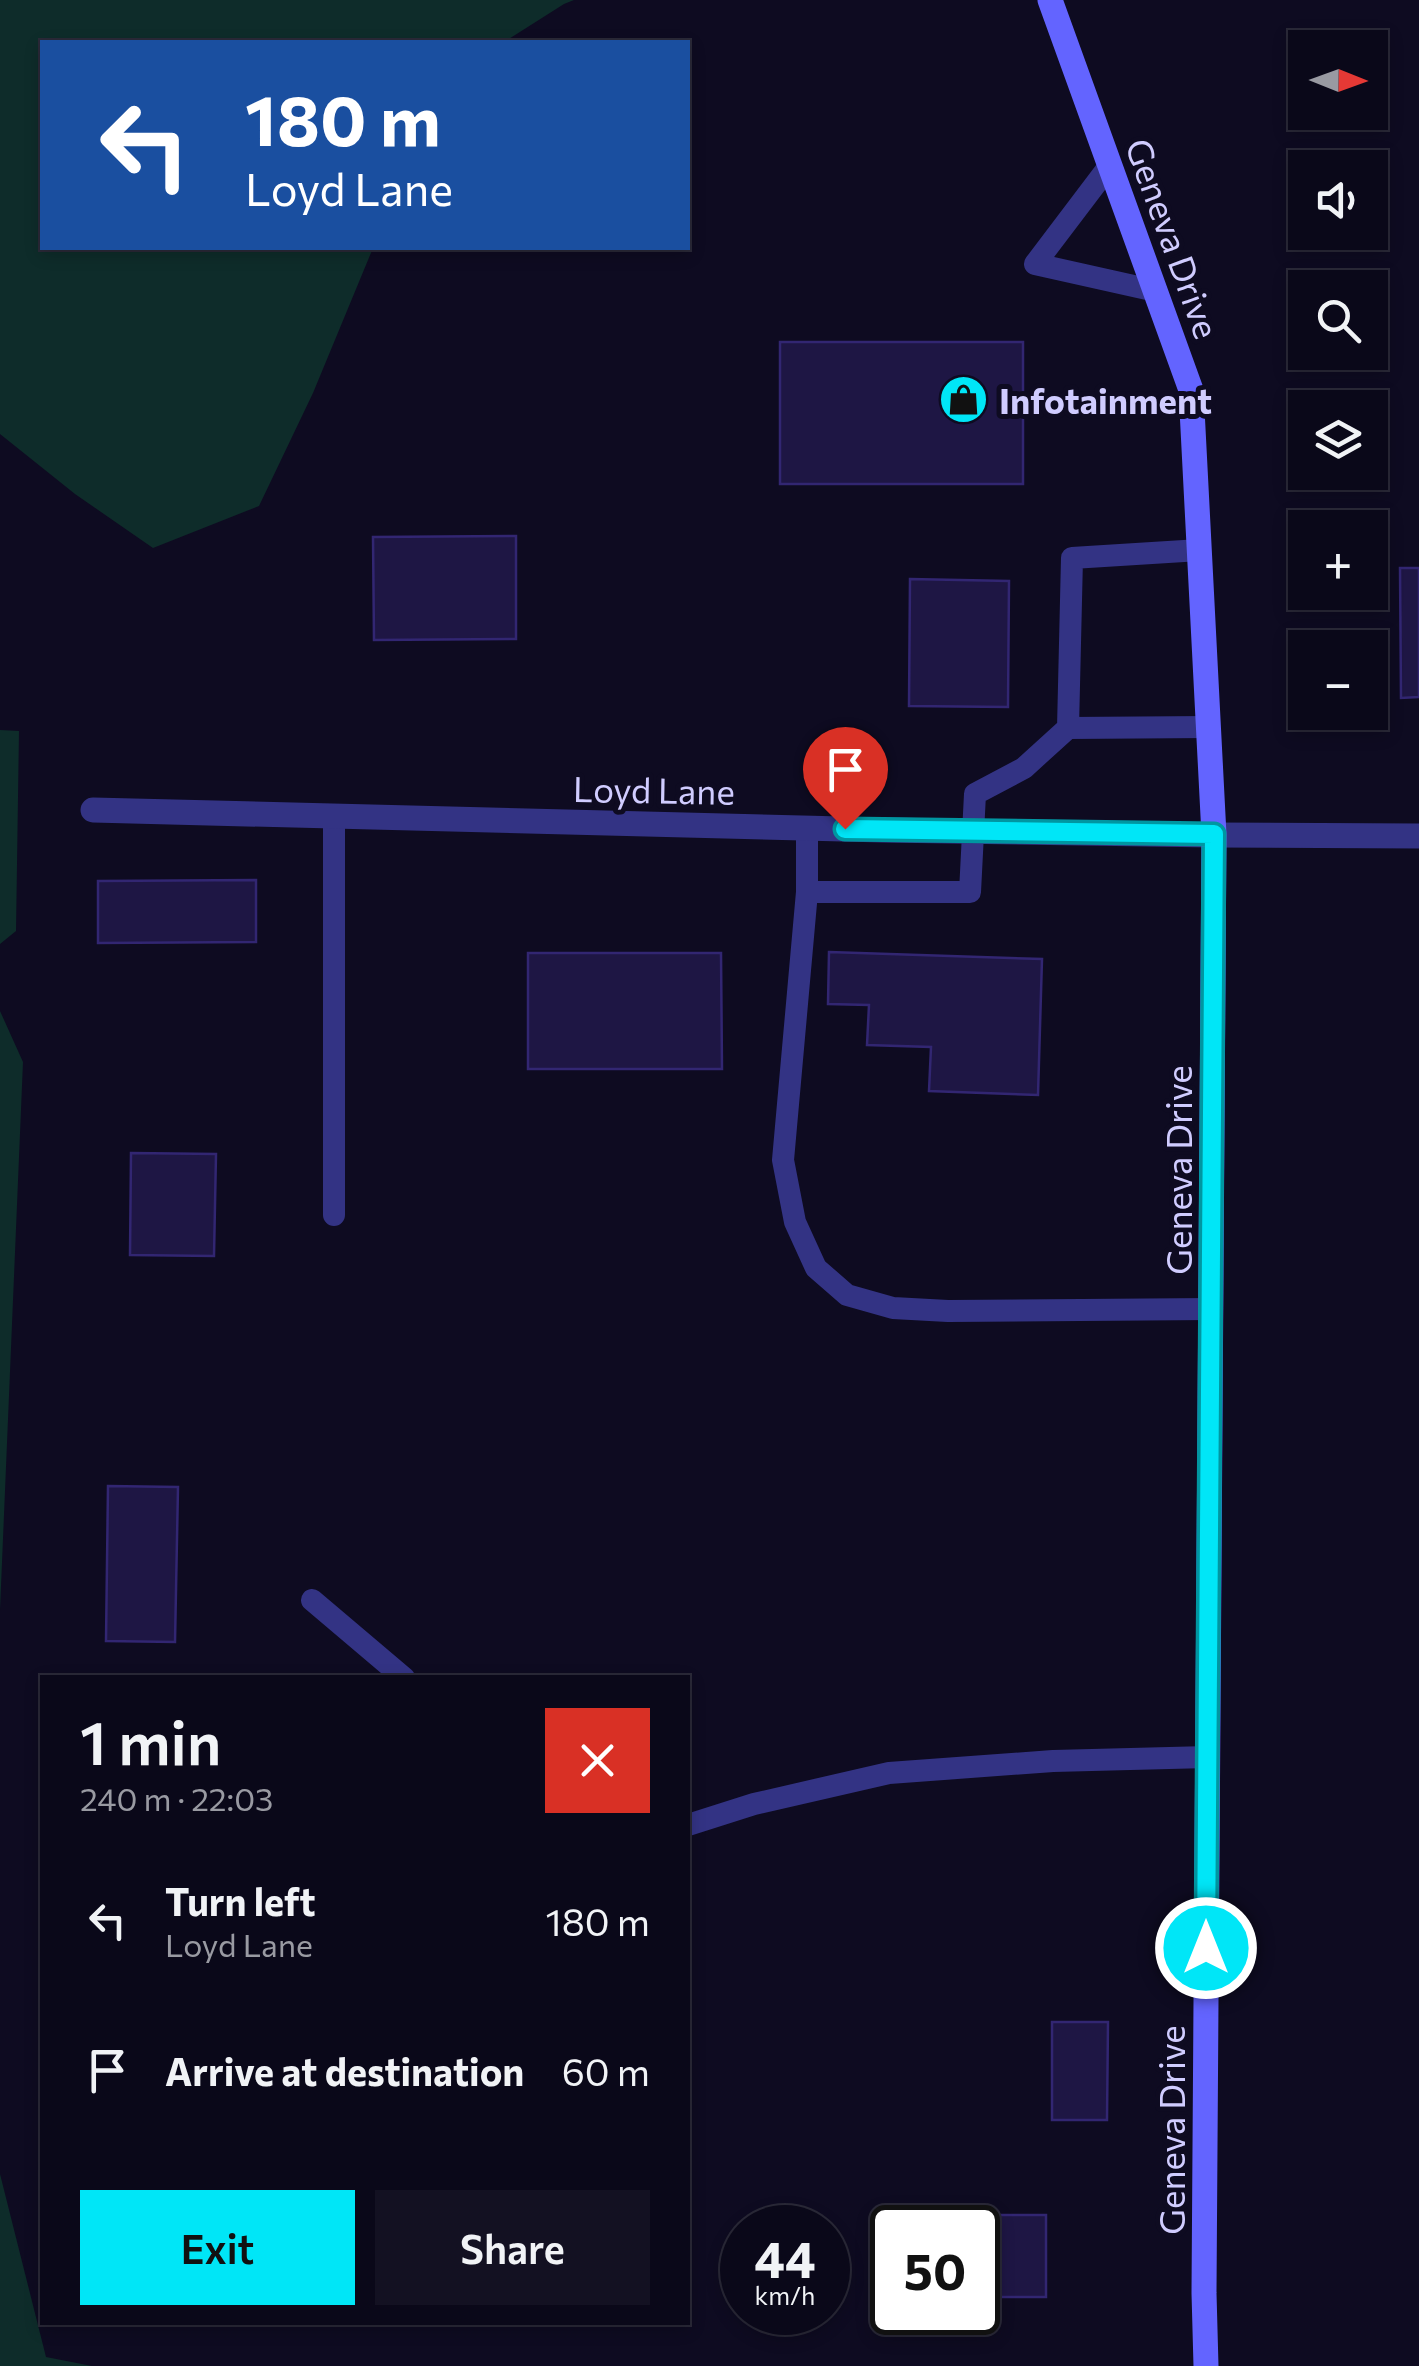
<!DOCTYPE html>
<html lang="en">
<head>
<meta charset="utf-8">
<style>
	body { margin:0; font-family:Commissioner,sans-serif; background:#131122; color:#f1f3f6; height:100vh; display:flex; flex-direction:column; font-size:38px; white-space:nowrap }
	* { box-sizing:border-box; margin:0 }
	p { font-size:32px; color:#999aa2 }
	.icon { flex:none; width:55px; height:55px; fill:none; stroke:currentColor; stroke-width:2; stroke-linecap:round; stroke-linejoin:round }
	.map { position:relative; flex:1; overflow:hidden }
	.side { position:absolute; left:40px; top:1675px; width:650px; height:650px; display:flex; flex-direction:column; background:#0a0819; border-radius:0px; box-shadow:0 5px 15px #0003,0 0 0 2px #2a2938 }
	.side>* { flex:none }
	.hud { position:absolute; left:40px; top:40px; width:650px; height:210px; border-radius:0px; box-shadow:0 5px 15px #0003,0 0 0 2px #2a2938; background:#1a4fa0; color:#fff; overflow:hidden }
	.needle { width:65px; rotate:91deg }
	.fabs { position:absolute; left:1288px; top:30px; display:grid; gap:20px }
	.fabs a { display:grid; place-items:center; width:100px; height:100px; border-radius:0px; background:#0a0819; box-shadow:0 5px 15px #0003,0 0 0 2px #2a2938; font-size:50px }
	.speed { position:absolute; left:720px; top:2205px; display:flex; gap:20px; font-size:50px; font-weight:700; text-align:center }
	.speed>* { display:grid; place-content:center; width:130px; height:130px; border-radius:50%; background:#0a0819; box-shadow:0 5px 15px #0003,0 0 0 2px #2a2938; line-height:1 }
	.speed small { font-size:25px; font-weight:400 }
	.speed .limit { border:5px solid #111; border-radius:15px; background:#fff; color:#111 }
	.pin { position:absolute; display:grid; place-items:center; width:85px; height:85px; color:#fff; margin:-102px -42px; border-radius:50% 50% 50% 0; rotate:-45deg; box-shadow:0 0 10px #0007 }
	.pin .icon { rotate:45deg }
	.me { position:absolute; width:110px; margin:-55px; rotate:0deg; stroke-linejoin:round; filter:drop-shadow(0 0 8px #0008) }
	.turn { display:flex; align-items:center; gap:35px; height:210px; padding:0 40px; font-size:45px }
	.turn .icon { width:130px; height:130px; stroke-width:2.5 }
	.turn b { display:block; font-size:70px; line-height:85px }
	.round { display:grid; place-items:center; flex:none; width:105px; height:105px; border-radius:0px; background:#131122 }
	.headline { display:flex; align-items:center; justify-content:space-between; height:170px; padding:0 40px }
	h1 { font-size:60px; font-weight:600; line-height:75px }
	.button { display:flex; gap:20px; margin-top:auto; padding:20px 40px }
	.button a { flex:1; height:115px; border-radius:0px; background:#00e6f7; color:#111; font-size:40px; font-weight:600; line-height:115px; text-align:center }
	.button a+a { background:#131122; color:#f1f3f6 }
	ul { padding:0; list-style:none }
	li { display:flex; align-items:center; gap:30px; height:150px; padding:0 40px }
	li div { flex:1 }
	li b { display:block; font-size:38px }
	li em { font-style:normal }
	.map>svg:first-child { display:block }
	.green { fill:#0e2c2a }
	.building { fill:#1e1644; stroke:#322672; stroke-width:2.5 }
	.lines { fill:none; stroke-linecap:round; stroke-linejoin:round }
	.service { stroke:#333384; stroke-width:22 }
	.minor { stroke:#333384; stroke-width:25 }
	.tertiary { stroke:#333384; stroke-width:25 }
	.secondary { stroke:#6364ff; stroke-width:25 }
	.route-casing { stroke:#0096a1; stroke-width:25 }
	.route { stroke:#00e6f7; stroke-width:18 }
	.labels { text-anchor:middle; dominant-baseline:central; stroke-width:10; stroke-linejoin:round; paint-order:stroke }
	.street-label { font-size:35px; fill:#d0ccff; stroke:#0e0b21 }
	.poi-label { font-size:35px; font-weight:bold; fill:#d0ccff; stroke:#0e0b21; text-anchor:start }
</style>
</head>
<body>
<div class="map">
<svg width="1419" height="2366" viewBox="0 0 1419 2366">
	<rect width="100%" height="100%" fill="#0e0b21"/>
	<path class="green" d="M0,0H574L564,4L504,42H42V248H373L313,393L259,506L153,548L75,494L0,434Z
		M0,730L19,731L16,931L0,944Z
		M0,1011L23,1062L0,1610Z
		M0,2174L46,2357L92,2366H0Z"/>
	<path class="building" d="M780,342H1023V484H780Z
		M516,536V639L374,640L373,537Z
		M1400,568H1419V697L1401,698Z
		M910,579L1009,581L1008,707L909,706Z
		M256,880V942L98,943V881Z
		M829,952L1042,959L1038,1095L929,1091L931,1047L867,1045L869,1005L828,1004Z
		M528,953H721L722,1069H528Z
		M131,1153L216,1154L214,1256L130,1255Z
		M108,1486L178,1487L175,1642L106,1641Z
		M1052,2022H1108L1107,2120H1052Z
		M931,2215H1046V2297H978V2228H931Z"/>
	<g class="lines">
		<path class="service" d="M1110,165L1035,264L1156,291
			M1068,728L1072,558L1200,550
			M807,828V892H970L975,794L1024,768L1068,728L1209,727
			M807,892L783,1160L795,1222L816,1268L847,1295L893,1308L948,1311L1211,1309
			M334,1215V816
			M312,1600L404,1678
			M688,1825L754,1804L889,1773L1053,1761L1208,1757"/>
		<path class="minor" d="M93,810L883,830L1214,835"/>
		<path class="tertiary" d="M1214,835L1419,836"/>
		<path class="secondary" d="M1050,0L1191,390L1214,835L1204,2293L1206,2366"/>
	</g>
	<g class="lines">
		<defs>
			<path id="route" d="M845,829L1214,834L1206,1948"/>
		</defs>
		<use href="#route" class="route-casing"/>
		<use href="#route" class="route"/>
	</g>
	<defs>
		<symbol id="shop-disc" viewBox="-11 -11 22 22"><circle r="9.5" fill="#00e6f7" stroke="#0e0b21"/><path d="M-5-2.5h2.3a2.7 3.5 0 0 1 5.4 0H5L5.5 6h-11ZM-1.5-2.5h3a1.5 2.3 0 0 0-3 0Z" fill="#111"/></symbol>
	</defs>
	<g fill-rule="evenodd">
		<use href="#shop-disc" x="936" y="372" width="55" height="55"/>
	</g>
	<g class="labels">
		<g class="street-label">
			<text transform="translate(1174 238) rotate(70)">Geneva Drive</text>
			<text transform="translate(654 789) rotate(1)">Loyd Lane</text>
			<text transform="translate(1177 1170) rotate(-90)">Geneva Drive</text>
			<text transform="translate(1170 2130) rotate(-90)">Geneva Drive</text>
		</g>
		<g class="poi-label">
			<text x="999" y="399">Infotainment</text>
		</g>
	</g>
</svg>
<div class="fabs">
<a><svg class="needle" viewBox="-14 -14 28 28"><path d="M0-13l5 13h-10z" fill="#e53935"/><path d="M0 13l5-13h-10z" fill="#999aa2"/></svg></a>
<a><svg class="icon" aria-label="sound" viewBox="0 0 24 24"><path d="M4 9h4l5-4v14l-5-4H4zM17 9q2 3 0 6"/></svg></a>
<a><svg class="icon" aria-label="search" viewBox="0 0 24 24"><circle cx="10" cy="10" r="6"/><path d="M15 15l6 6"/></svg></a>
<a><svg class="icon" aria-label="layers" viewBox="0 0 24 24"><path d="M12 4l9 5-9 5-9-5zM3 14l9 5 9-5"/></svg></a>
<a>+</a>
<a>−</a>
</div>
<div class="speed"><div>44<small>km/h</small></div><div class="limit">50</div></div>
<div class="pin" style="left:845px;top:829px;background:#d93025"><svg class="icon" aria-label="arrive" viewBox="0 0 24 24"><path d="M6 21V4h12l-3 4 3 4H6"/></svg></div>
<svg class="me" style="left:1206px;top:1948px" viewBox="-20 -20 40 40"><circle r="17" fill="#00e6f7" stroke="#fff" stroke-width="3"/><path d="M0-11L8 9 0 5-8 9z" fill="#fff"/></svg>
<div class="hud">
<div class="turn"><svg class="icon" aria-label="left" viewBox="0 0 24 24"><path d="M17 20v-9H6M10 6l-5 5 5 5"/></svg><div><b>180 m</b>Loyd Lane</div></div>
</div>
<section class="side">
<div class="headline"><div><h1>1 min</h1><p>240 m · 22:03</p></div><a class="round" style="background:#d93025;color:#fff"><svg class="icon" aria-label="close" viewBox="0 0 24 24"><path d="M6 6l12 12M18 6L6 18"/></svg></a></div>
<ul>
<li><svg class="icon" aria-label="left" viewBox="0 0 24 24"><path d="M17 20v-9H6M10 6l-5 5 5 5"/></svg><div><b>Turn left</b><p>Loyd Lane</p></div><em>180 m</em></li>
<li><svg class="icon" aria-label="arrive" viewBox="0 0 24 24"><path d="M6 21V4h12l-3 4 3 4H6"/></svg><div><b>Arrive at destination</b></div><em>60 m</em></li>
</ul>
<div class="button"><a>Exit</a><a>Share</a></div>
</section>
</div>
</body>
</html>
